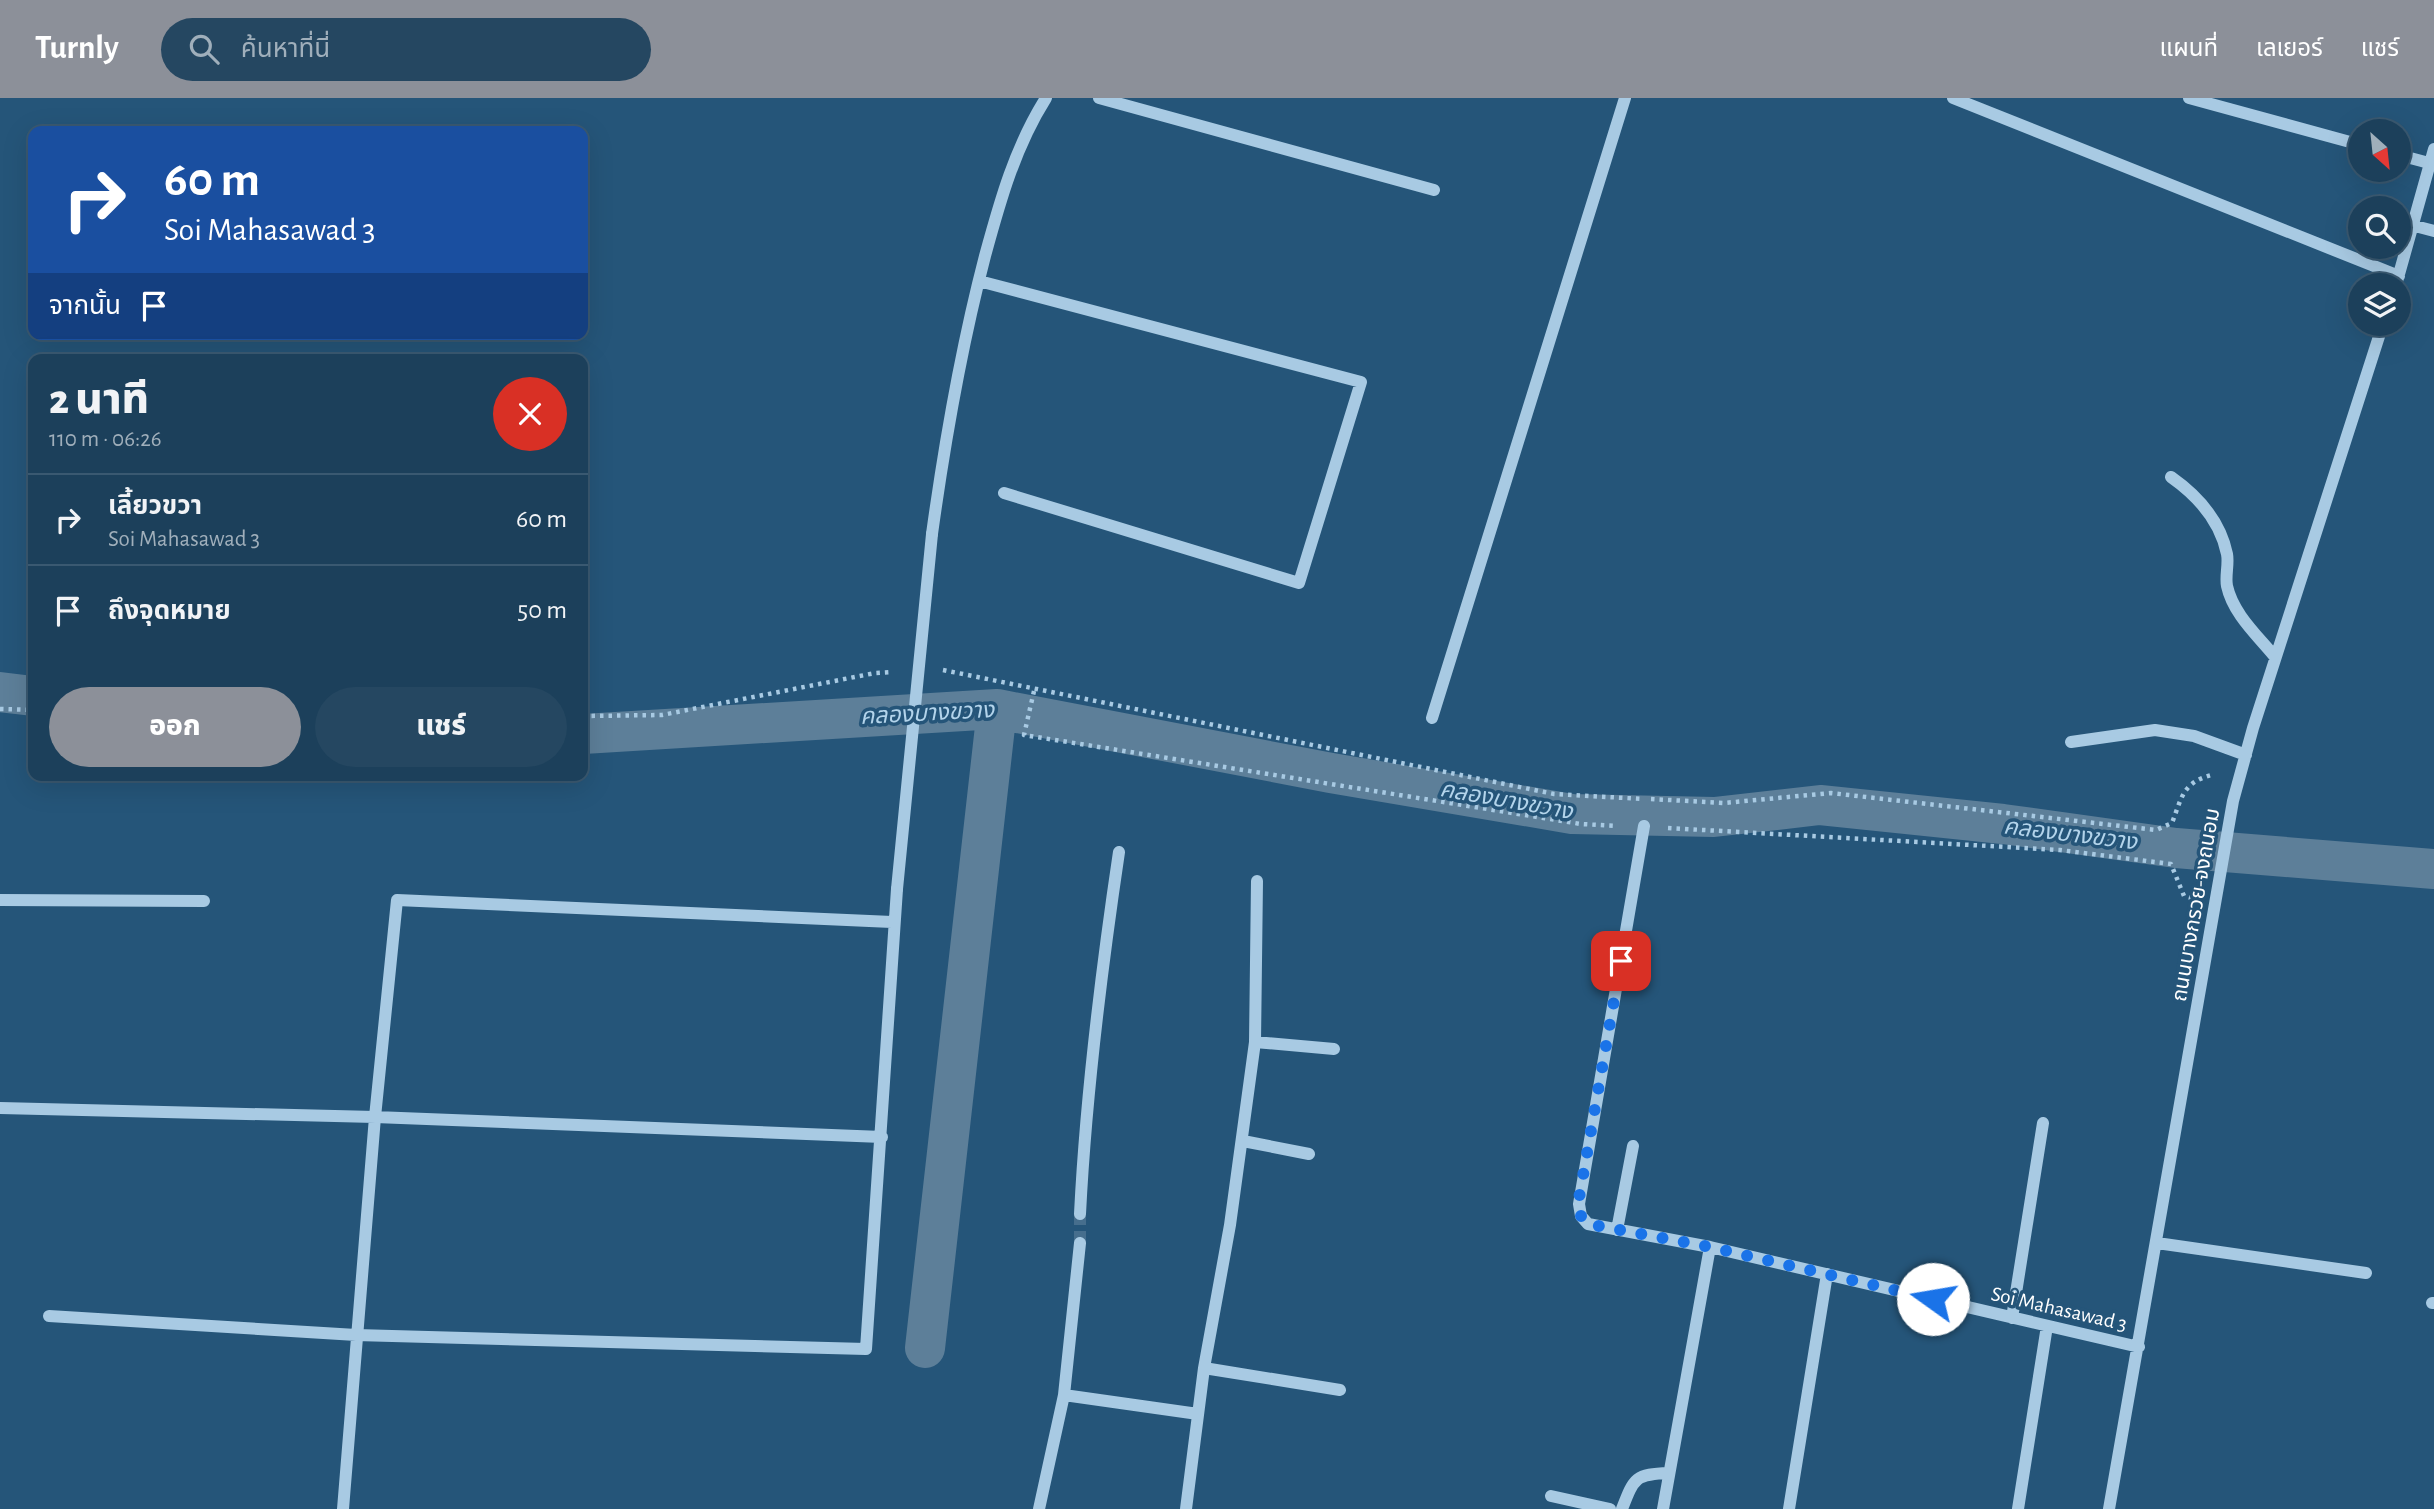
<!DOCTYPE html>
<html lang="th">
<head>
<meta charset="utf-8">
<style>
	body { margin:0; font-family:"Alegreya Sans","Noto Sans Thai",sans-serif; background:#254761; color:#f1f3f6; height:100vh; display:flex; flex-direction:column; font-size:26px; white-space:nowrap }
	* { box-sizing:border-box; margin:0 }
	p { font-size:23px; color:#a0afbb }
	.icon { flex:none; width:38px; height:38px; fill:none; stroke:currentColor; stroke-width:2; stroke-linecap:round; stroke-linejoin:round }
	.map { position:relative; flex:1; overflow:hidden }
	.drawer { position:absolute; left:28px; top:256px; width:560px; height:427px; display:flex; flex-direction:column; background:#1c405b; border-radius:14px; box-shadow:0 7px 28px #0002,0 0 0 2px #3a5971 }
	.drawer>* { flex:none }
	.banner { position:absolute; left:28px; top:28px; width:560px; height:214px; border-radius:14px; box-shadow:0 7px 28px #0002,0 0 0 2px #3a5971; background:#1a4fa0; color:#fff; overflow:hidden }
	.needle { width:46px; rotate:153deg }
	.buttons { position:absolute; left:2348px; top:21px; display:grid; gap:14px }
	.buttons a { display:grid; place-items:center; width:63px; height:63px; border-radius:50%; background:#1c405b; box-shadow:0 7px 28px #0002,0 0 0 2px #3a5971; font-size:35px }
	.pin { position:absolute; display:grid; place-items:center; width:60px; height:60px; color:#fff; margin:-30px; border-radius:14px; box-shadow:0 4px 10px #0006 }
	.me { position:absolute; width:77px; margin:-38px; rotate:283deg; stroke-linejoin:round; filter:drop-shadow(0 0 5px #0008) }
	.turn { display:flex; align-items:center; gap:24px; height:147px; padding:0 21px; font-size:32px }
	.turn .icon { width:91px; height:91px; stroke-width:2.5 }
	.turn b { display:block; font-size:49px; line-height:60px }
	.then { display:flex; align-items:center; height:66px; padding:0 21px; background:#0003; gap:14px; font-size:26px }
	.round { display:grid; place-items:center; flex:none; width:74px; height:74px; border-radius:37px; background:#254761 }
	.overview { display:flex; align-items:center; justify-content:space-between; height:119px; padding:0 21px }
	h1 { font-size:42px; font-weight:800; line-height:52px }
	.button { display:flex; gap:14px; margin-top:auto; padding:14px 21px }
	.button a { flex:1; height:80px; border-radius:42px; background:#8c9099; color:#fff; font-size:28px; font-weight:800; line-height:80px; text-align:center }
	.button a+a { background:#254761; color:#f1f3f6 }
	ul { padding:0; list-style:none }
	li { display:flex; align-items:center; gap:21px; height:91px; padding:0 21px; border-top:2px solid #3a5971 }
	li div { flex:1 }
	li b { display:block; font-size:26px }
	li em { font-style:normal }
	header { display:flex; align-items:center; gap:42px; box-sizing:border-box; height:98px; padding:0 35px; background:#8c9099; color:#fff }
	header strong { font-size:33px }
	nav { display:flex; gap:38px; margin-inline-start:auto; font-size:24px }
	.search { width:490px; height:63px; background:#254761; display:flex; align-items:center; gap:18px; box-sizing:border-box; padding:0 24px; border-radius:38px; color:#a0afbb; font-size:26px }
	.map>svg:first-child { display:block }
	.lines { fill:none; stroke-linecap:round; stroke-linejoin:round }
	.canal { stroke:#5d7f99; stroke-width:40 }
	.minor-tunnel { stroke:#466e8d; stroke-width:12; stroke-dasharray:12 6; stroke-linecap:butt }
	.path { stroke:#a8cae3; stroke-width:4.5; stroke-dasharray:3.5 5; stroke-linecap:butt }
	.minor { stroke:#a8cae3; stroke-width:12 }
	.minor-bridge { stroke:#a8cae3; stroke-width:12 }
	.route { stroke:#1a73e8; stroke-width:12; stroke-dasharray:0 21.6 }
	.labels { text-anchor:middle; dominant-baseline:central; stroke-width:7; stroke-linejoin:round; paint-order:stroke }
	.street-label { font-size:21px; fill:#fff; stroke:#255579 }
	.water-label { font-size:23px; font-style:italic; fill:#b3d4eb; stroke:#255579 }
</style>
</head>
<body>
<header>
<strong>Turnly</strong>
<div class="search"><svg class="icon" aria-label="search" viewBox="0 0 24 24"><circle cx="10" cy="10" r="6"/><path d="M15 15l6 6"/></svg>ค้นหาที่นี่</div>
<nav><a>แผนที่</a><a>เลเยอร์</a><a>แชร์</a></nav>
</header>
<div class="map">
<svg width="2434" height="1411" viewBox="0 0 2434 1411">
	<rect width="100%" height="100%" fill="#255579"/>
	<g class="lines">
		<path class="canal" d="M0,594L33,598
			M583,636L997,611L1331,675L1572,716L1714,719L1820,707L2003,726L2176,750L2434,771
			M925,1250L997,611"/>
		<path class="minor-tunnel" d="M1080,1145V1116"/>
		<path class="path" d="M943,572L1554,696L1643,701
			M1034,593L1024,637L1581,726L1617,728
			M0,611L33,612
			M583,618L662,617L875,575L893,574
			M1651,701L1724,705L1831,695L2156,732L2172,725C2183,696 2183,684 2215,676
			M1668,730L2060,752L2171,766L2184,798L2192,800"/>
		<path class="minor" d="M1099,0L1434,92
			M1953,0L2399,178
			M2189,0L2361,47
			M2399,57L2429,65
			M2415,128L2434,133
			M979,183L1361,284L1299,485L1004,395
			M2396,187L2434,51
			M2171,379C2198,398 2220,422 2227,456C2229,466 2225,478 2227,488C2233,516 2258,538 2275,559
			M932,436C945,342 961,250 985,158C1000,103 1015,49 1046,0
			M1432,620L1625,0
			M2071,644L2155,632L2194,638L2246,657
			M1644,728L1579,1106L1581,1118L1588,1126L1710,1149L2139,1249
			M0,802L204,803
			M1255,944L1334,951
			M0,1010L375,1019L882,1039
			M1243,1043L1309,1056
			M1080,1116C1086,995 1101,875 1119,754
			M1617,1132L1633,1048
			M2157,1145L2366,1175
			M2432,1205H2434
			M49,1218L356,1237L866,1251L897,791
			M2012,1220L2043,1025
			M1204,1270L1340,1292
			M1064,1297L1080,1145
			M1551,1398L1610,1411
			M343,1411L375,1019L397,802L892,824
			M1039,1411L1064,1297L1198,1316
			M1186,1411L1204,1270L1230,1127L1255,944L1257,783
			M1622,1411C1634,1380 1635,1376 1669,1375
			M1663,1411L1710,1149
			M1789,1411L1827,1176
			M2018,1411L2047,1228
			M2109,1411L2233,703L2253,630L2383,226"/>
		<path class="minor-bridge" d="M897,791L932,436"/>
	</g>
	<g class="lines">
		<path class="route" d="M1621,863L1578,1106L1581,1118L1588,1126L1710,1149L1933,1201"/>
	</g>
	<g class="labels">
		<g class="street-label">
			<text transform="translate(2196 807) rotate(-80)">ถนนบางกรวย-จงถนอม</text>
			<text transform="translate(2059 1211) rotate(13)">Soi Mahasawad 3</text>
		</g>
		<g class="water-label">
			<text transform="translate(927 616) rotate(-3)">คลองบางขวาง</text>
			<text transform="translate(1506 703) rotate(10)">คลองบางขวาง</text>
			<text transform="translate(2070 737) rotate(7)">คลองบางขวาง</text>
		</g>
	</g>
</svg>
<div class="buttons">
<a><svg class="needle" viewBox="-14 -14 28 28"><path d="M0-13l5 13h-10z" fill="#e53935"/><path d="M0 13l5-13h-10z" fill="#a0afbb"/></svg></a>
<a><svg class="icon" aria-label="search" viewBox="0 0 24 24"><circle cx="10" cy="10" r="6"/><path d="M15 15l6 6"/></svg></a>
<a><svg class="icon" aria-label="layers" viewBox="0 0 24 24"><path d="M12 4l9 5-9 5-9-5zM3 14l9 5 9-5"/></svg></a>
</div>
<div class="pin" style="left:1621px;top:863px;background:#d93025"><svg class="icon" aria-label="arrive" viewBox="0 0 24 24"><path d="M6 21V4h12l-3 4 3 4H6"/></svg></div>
<svg class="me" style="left:1933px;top:1201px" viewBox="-20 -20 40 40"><circle r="19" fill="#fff"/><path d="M0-13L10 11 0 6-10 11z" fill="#1a73e8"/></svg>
<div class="banner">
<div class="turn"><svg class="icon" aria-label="right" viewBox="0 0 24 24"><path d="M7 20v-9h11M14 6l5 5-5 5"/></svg><div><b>60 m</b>Soi Mahasawad 3</div></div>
<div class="then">จากนั้น<svg class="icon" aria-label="arrive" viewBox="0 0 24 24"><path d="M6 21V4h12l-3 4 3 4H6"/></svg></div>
</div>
<section class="drawer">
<div class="overview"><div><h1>2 นาที</h1><p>110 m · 06:26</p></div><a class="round" style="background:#d93025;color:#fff"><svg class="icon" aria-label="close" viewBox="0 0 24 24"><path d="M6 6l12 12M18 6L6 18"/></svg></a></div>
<ul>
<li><svg class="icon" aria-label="right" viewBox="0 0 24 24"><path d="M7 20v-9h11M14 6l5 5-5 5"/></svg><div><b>เลี้ยวขวา</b><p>Soi Mahasawad 3</p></div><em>60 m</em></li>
<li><svg class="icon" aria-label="arrive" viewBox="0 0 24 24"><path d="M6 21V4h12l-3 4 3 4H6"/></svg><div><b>ถึงจุดหมาย</b></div><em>50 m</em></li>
</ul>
<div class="button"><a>ออก</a><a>แชร์</a></div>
</section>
</div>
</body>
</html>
